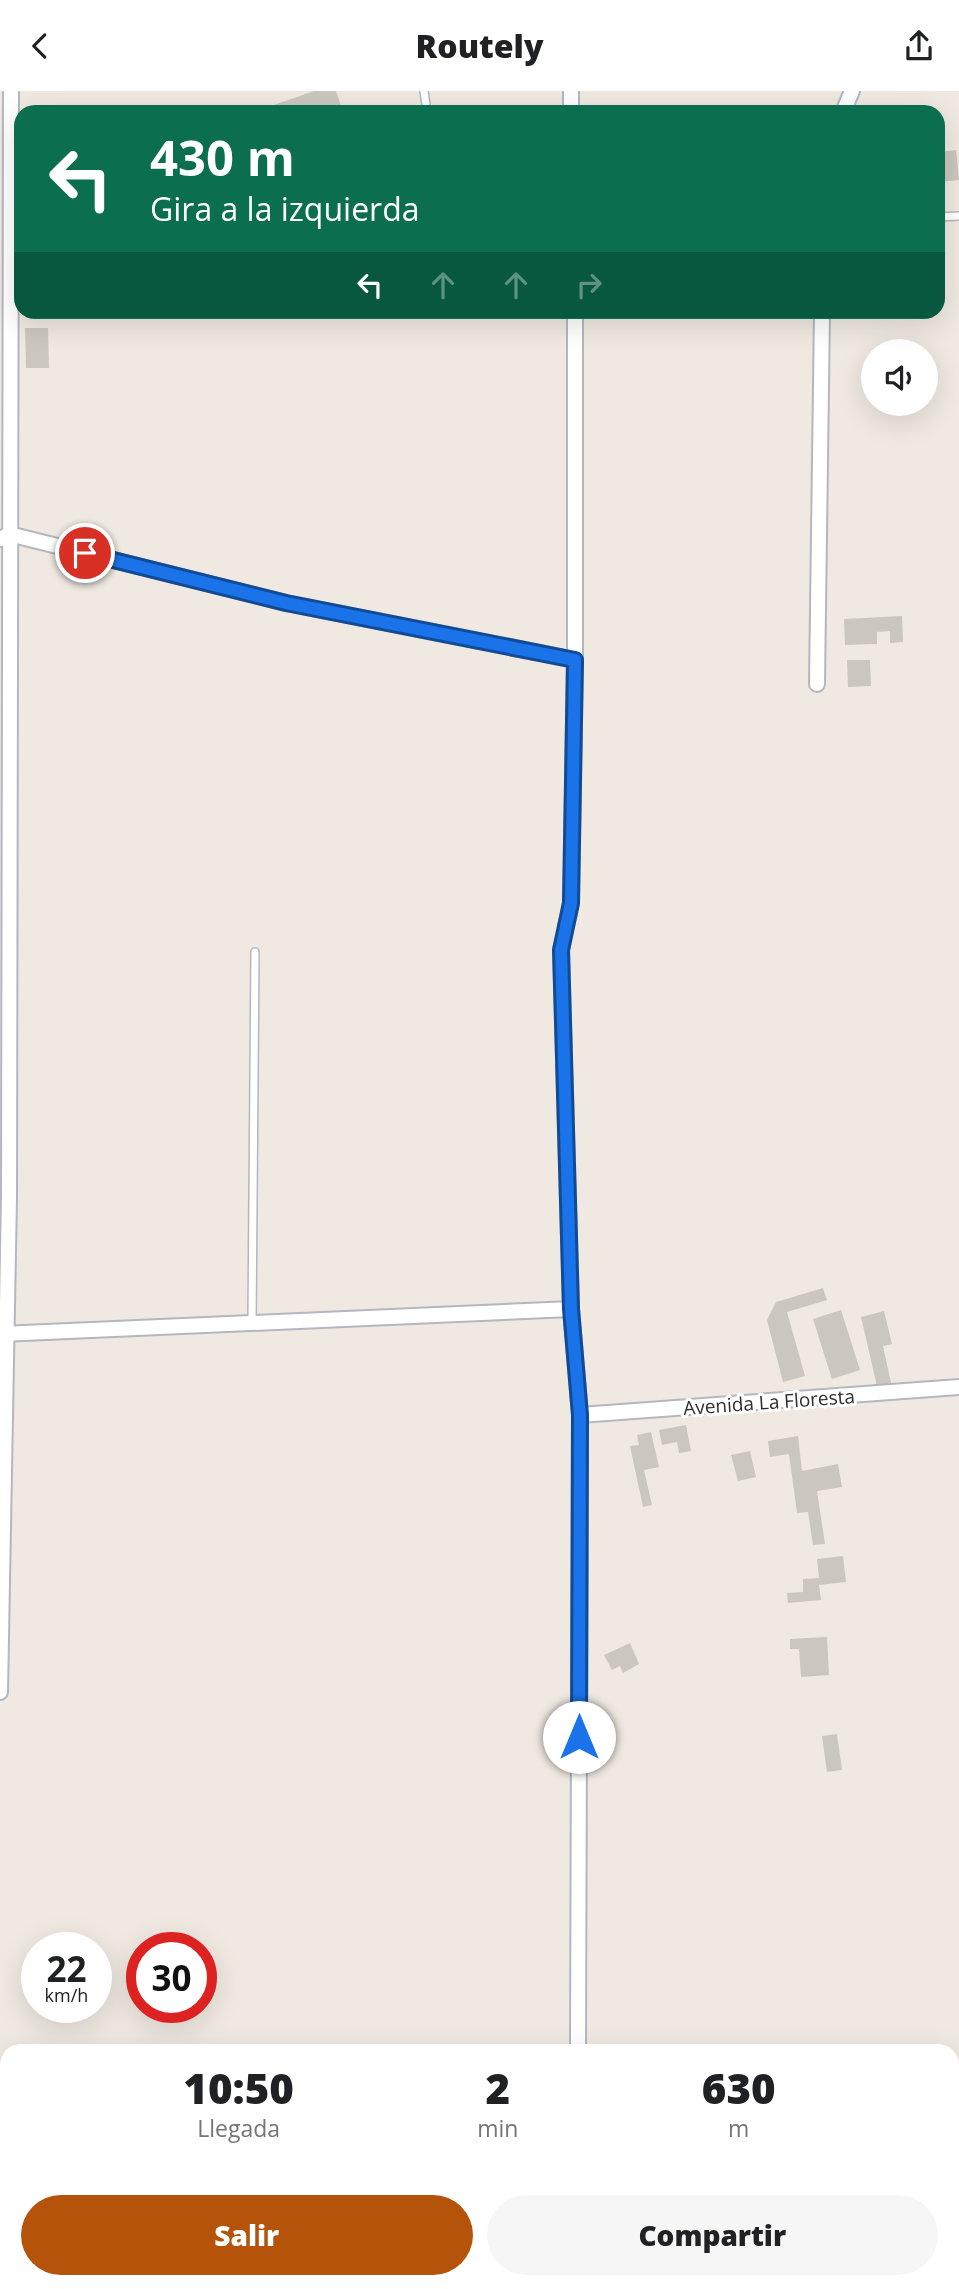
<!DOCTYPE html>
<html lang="es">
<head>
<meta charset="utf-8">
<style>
	body { margin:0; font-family:"Open Sans",sans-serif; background:#f6f6f6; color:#202124; height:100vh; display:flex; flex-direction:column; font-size:26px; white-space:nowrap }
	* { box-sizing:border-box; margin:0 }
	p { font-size:23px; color:#757577 }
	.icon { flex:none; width:38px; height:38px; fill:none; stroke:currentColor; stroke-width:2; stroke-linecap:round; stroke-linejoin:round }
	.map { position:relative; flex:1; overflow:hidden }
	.sheet { position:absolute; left:0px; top:1953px; width:959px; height:245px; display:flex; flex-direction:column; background:#fff; border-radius:21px 21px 0 0; box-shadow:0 7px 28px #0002 }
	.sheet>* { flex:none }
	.guide { position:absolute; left:14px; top:14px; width:931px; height:214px; border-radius:21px; box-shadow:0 7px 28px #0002; background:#0b6e4f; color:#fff; overflow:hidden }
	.buttons { position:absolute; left:861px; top:248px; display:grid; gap:14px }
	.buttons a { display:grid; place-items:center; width:77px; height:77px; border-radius:50%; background:#fff; box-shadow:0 7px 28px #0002; font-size:35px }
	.speed { position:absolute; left:21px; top:1841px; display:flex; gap:14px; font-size:35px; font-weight:700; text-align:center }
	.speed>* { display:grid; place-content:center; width:91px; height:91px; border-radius:50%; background:#fff; box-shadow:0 7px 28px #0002; line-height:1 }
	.speed small { font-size:18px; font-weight:400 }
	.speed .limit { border:10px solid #d22; background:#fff; color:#111 }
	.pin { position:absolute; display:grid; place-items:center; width:60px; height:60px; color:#fff; margin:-30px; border:4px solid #fff; border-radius:50%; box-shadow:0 2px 7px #0007 }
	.me { position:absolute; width:77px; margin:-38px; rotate:0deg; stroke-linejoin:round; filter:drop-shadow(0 0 5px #0008) }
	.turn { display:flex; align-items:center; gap:24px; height:147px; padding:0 21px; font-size:32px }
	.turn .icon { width:91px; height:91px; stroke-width:2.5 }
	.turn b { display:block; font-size:49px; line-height:60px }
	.lanes { display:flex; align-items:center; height:66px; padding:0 21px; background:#0003; justify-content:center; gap:35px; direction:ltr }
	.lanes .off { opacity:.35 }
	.eta { display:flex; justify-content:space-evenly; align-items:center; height:119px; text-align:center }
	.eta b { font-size:42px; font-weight:800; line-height:49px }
	.cta { display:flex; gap:14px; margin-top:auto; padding:14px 21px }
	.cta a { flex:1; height:80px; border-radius:42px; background:#b45309; color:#fff; font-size:28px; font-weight:800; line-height:80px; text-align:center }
	.cta a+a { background:#f6f6f6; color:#202124 }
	header { display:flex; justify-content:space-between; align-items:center; height:91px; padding:0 21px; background:#fff; font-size:32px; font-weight:800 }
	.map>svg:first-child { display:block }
	.building { fill:#cbc7bf }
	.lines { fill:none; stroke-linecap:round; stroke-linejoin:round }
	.lane-casing { stroke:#b4b7c1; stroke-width:10 }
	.street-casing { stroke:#b4b7c1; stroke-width:18 }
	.lane { stroke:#fff; stroke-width:7 }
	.street { stroke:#fff; stroke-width:14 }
	.route-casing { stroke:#114b97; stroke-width:18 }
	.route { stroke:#1a73e8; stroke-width:12 }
	.labels { text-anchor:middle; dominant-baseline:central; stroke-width:6; stroke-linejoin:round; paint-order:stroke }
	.street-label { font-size:19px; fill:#2e2e2e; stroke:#fff }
</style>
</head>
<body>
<header><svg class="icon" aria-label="back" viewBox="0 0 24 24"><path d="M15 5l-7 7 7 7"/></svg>Routely<svg class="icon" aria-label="share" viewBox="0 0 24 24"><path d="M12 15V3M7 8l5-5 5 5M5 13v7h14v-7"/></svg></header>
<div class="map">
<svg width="959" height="2198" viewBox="0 0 959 2198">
	<rect width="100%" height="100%" fill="#efe9e1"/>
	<path class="building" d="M314,0H336L343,21H321L319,17L308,21H254Z
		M956,59L959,89L939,91L938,61Z
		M25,237H48L49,277H26Z
		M902,525L903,551L890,552V540L877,541V553L845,554L844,528Z
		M847,569H870L871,595L848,596Z
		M823,1197L827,1209L787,1221L805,1285L783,1291L767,1229L776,1211Z
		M841,1219L860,1279L832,1288L813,1228Z
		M884,1220L892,1253L883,1255L891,1292L877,1295L861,1226Z
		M686,1334L691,1360L679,1362L677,1351L662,1354L659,1339Z
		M651,1341L659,1376L644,1379L652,1414L643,1416L630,1355L639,1354L637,1344Z
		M798,1345L802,1380L838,1373L842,1396L817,1400L825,1453L813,1454L808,1421L797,1422L789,1363L770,1366L768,1350Z
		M750,1360L756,1386L738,1390L731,1364Z
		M843,1465L846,1491L819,1494L821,1509L788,1512L787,1502L803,1501V1488L819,1487L817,1468Z
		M827,1546L829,1584L801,1586L799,1558H790V1548Z
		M630,1552L639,1573L623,1582L620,1575L612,1579L604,1564Z
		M837,1643L842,1679L827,1681L822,1645Z"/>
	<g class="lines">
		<defs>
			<path id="lane" d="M424,0L427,21
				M938,126L959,125
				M252,1232L255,861"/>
			<path id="street" d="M571,0V21
				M843,21L852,0
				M575,220V569L571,812L561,859L571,1218L580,1324L578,1960
				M1,448L9,443L286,512L575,569
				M817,593L822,220
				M1,1243L571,1218
				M580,1324L959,1296
				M0,1601L9,1105L11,0
				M585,2191V2198"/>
		</defs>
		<use href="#lane" class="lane-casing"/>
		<use href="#street" class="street-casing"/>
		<use href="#lane" class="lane"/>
		<use href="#street" class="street"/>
	</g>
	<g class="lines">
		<defs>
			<path id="route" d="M85,462L286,512L575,569L571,812L561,859L571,1218L580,1324L579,1646"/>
		</defs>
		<use href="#route" class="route-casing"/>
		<use href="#route" class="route"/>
	</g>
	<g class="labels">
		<g class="street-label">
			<text transform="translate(769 1311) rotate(-4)">Avenida La Floresta</text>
		</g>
	</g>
</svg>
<div class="buttons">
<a><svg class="icon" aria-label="sound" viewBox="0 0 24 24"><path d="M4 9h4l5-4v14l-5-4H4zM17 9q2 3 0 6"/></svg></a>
</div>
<div class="speed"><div>22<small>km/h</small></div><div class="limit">30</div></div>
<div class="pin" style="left:85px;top:462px;background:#d93025"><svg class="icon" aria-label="arrive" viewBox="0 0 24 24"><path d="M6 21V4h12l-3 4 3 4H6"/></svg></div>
<svg class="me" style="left:579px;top:1646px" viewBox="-20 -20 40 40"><circle r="19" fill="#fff"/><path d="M0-13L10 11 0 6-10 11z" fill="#1a73e8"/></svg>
<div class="guide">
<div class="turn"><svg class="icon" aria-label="left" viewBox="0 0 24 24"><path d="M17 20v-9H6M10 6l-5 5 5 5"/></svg><div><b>430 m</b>Gira a la izquierda</div></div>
<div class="lanes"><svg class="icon" aria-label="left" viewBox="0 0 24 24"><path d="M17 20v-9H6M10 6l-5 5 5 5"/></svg><svg class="icon off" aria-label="ahead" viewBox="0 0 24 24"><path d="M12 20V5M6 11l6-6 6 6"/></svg><svg class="icon off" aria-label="ahead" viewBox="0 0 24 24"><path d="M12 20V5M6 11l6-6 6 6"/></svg><svg class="icon off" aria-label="right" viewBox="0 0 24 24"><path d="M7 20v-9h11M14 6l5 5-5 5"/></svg></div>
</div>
<section class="sheet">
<div class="eta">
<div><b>10:50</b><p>Llegada</p></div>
<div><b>2</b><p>min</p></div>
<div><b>630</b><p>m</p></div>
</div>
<div class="cta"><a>Salir</a><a>Compartir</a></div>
</section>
</div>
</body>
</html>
